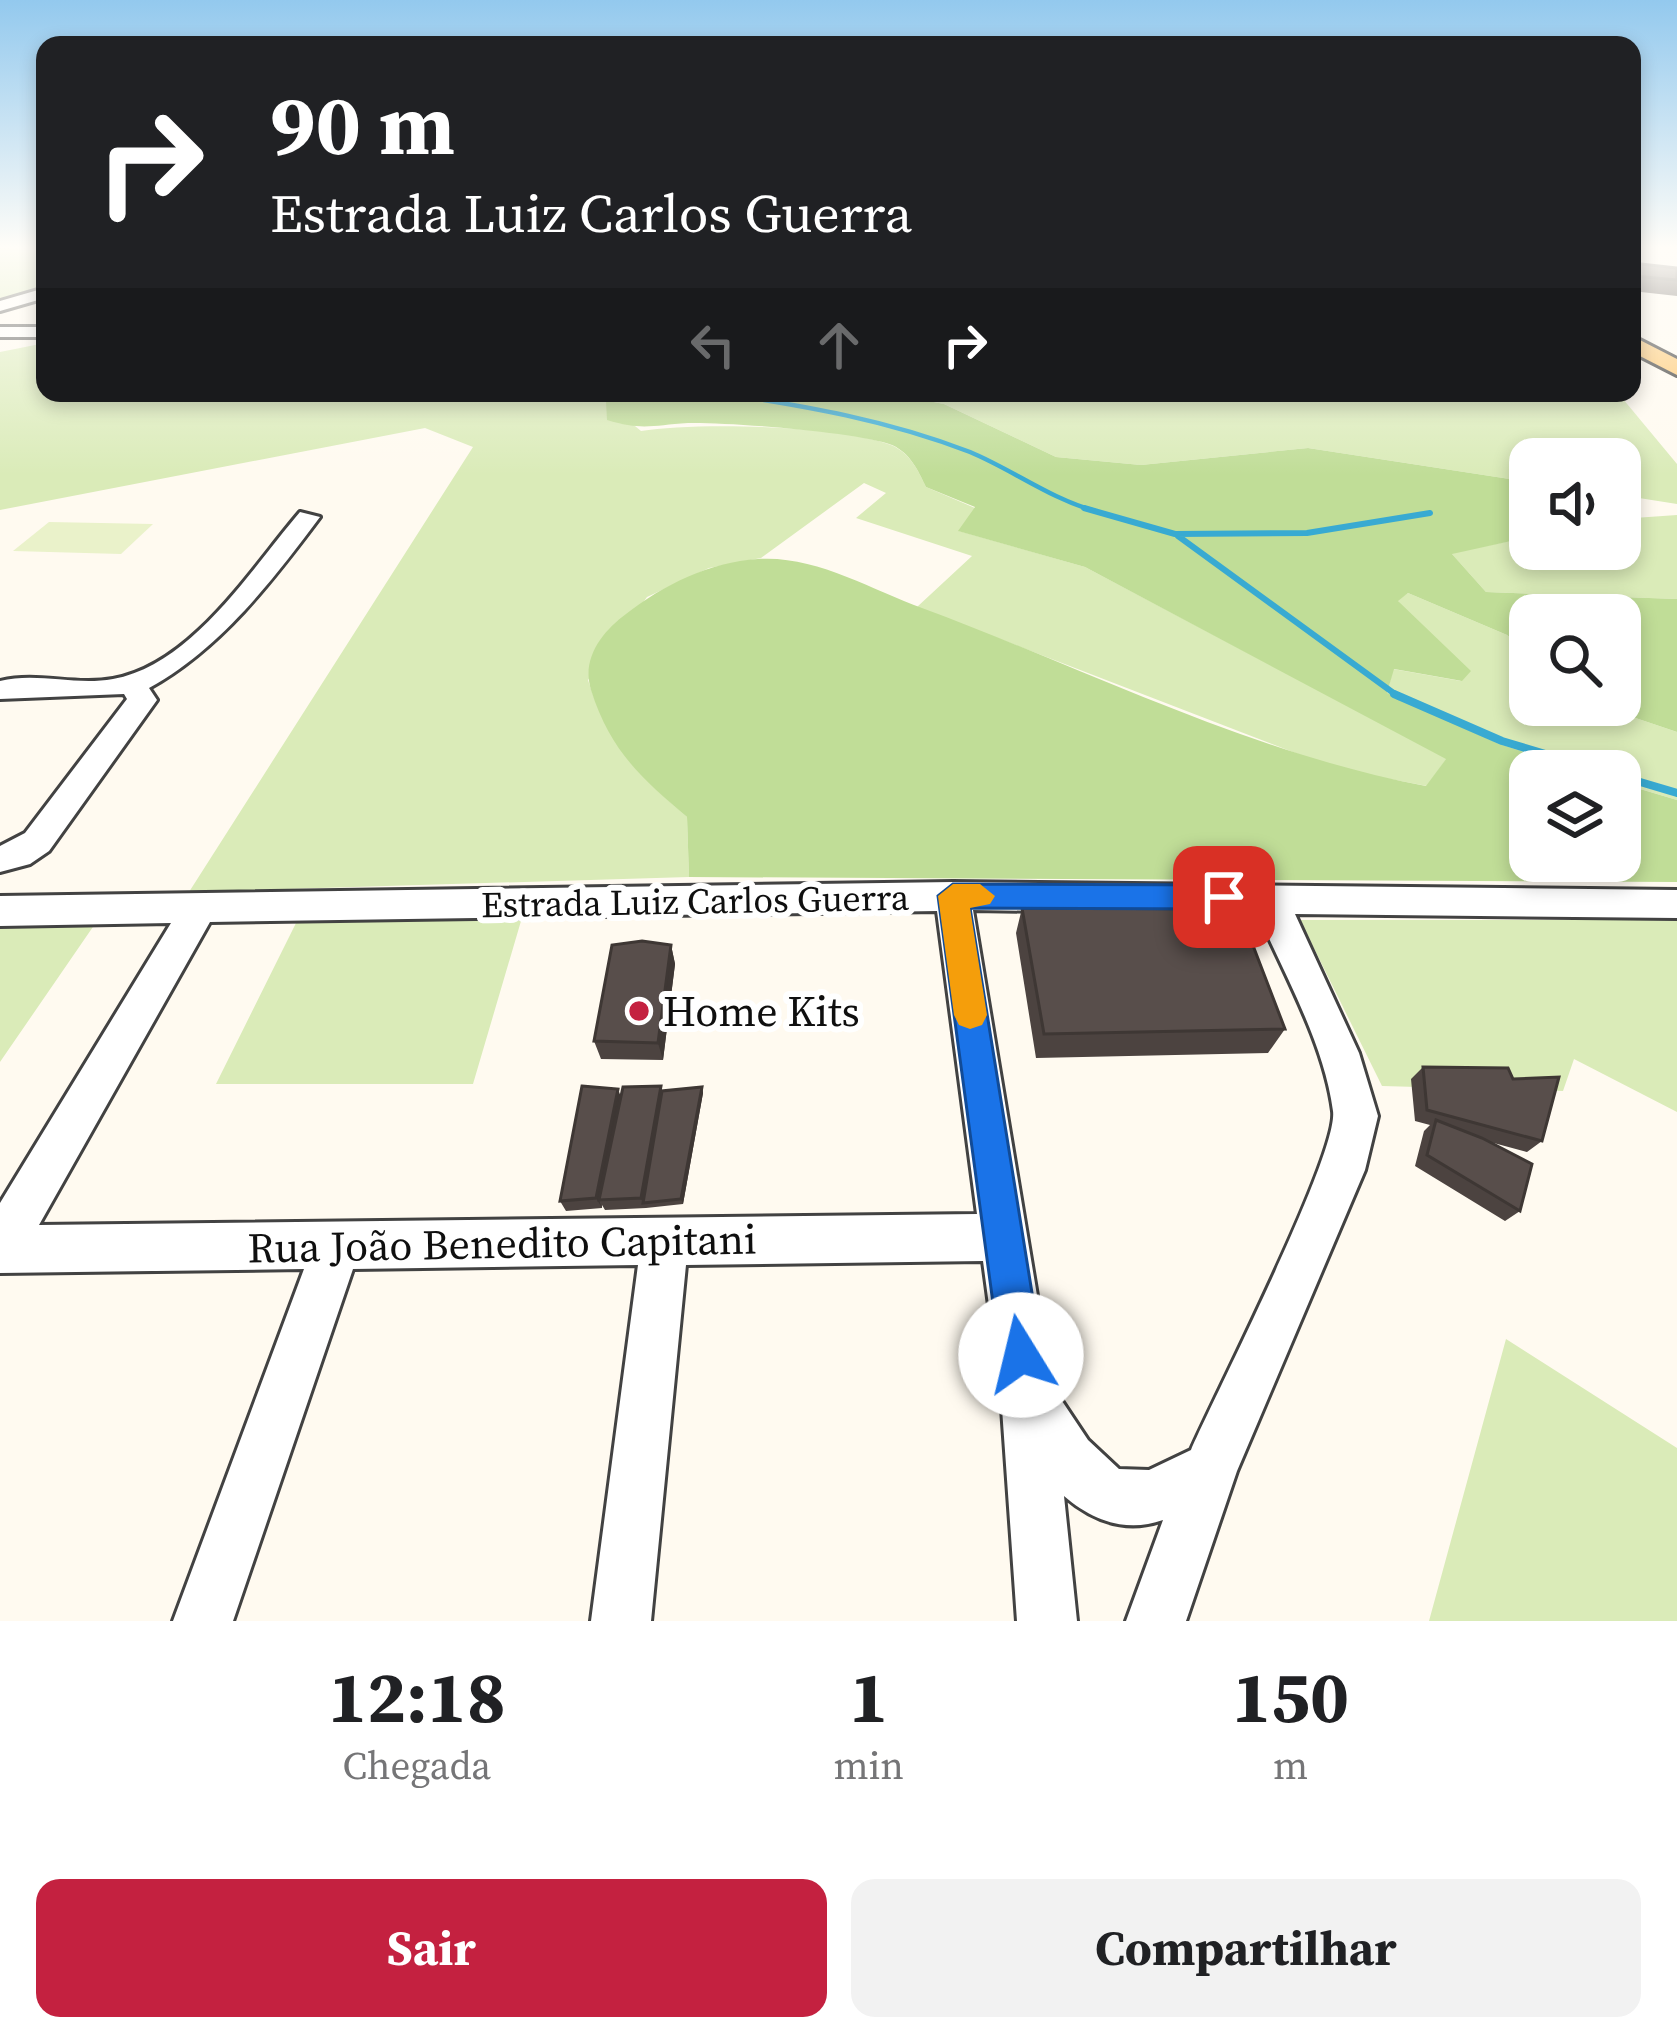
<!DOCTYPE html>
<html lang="pt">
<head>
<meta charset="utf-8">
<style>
	body { margin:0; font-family:"Source Serif 4",serif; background:#f2f2f2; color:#202124; height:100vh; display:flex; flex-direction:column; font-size:45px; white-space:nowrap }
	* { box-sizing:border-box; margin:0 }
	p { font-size:39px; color:#757577 }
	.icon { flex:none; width:66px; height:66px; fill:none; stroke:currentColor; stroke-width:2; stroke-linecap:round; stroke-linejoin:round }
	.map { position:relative; height:1621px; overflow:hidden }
	.panel { display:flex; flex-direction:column; background:#fff; flex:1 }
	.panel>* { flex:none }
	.banner { position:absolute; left:36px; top:36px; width:1605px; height:366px; border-radius:24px; box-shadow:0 6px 18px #0003; background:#202124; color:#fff; overflow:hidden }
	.controls { position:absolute; left:1509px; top:438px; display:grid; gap:24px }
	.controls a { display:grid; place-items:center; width:132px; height:132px; border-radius:24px; background:#fff; box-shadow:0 6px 18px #0003; font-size:60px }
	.pin { position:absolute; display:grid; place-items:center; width:102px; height:102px; color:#fff; margin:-51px; border-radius:24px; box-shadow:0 6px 18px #0006 }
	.me { position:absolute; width:132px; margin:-66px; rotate:351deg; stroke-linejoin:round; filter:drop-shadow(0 0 9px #0008) }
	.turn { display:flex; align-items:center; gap:42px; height:252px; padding:0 36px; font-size:54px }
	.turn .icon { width:156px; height:156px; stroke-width:2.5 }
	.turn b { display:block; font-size:84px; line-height:102px }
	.lanes { display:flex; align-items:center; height:114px; padding:0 36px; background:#0003; justify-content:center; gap:60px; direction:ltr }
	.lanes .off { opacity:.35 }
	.eta { display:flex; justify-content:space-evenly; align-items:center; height:204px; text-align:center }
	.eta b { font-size:72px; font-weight:700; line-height:84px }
	.cta { display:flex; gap:24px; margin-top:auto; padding:24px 36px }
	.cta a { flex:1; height:138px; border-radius:24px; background:#c42140; color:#fff; font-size:48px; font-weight:700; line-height:138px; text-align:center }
	.cta a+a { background:#f2f2f2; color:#202124 }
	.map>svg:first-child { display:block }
	.green { fill:#daebb8 }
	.forest { fill:#c0dd97 }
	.pitch { fill:#eaf2ca }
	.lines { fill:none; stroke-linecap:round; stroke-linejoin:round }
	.stream-far2 { stroke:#38aad2; stroke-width:4.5 }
	.stream-far1 { stroke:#38aad2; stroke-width:6 }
	.stream { stroke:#38aad2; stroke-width:8 }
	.minor-casing { stroke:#424242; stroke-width:6 }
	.major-casing { stroke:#202020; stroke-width:6 }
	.minor { fill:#fff; fill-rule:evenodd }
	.major { fill:#fdc263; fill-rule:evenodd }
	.wall { fill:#4c4340 }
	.shaded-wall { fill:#3e3734 }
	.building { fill:#584e4b; stroke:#3e3734; stroke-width:3 }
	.route { fill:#1a73e8; stroke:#114b97; stroke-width:3 }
	.slow { fill:#f59e0b }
	.poi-dot { fill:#c42140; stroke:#fff; stroke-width:4.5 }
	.labels { text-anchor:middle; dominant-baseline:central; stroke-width:12; stroke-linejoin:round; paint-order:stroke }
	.street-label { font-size:36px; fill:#0f0f0f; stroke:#fff }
	.near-poi-label { font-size:42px; fill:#0f0f0f; stroke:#fff; text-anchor:start }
	.near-street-label { font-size:42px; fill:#0f0f0f; stroke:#fff }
</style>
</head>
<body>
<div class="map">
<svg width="1677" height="1621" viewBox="0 0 1677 1621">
	<rect width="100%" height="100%" fill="#fffaf0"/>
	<path class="green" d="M0,248L45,251V292L0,305Z
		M45,343V393H613L606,402L641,431C695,422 841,425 891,445C910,453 918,470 926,487L975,508L959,531L1085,567L1447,758L1427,786L1337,769L917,607L972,556L856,518L886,493L864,483L761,558L709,568L647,597L588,680C609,746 636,773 687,817L689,877L189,892L473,447L425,428L0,510V352Z
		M887,393H1618L1677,464V504L1620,495V459H1530V482L1308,448L1141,465L1056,457L944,404Z
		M1677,515V599L1486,592L1451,553L1530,537V549H1620V519Z
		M1408,593L1507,635L1530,656V705H1597L1677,732V800L1620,783V771C1537,771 1460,727 1387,694L1393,669L1461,681L1397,600Z
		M1300,920H1677V1112L1574,1059L1563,1091L1382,1086Z
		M0,921H97L0,1062Z
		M297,921H521L473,1084H216Z
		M1506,1339L1677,1448V1621H1429Z"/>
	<path class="forest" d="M613,393H887L944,404L1056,457L1141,465L1308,448L1530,482V537L1452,554L1486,592L1677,599V732L1597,705H1620V615H1530V656L1507,635L1408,593L1398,601L1471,671L1462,681L1394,669L1387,693L1499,744L1583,771H1530V861H1620V783L1677,800V882L689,877L687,817C640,777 610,750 591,690C581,658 603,631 626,614C663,585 710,562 758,559C815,555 870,589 922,608C1089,670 1250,753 1426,786L1446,759L1085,567L958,531L975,507L926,487C918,470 910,453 892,445C859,432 727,422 688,423C653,425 643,431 607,420L606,401Z"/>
	<path class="pitch" d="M49,522L153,524L121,554L13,551Z"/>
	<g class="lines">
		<path class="stream-far2" d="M719,393C806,406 887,420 970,452C1013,470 1049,498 1095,511"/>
		<path class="stream-far1" d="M1084,508L1175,534L1307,533L1430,513
			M1178,536L1399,697"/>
		<path class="stream" d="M1394,694L1502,741L1602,771
			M1620,776L1677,793"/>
		<defs>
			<path id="minor" d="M45,288V298L0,311V301Z
				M0,327H45V337H0Z
				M300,512L320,517C272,581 220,649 149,688L157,700L49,851L30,864L0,872V846L25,833L127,699L124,694L0,699V681C38,672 75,686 113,679C192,665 251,569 300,512Z
				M953,882L1677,890V918L1295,914L1359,1053L1378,1116L1365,1170L1237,1471L1186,1621H1126L1163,1520C1127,1533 1093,1521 1064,1496L1077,1621H1017L1001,1394L983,1261L686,1265L651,1621H591L638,1265L353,1269L233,1621H173L304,1269L0,1273V1203L171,923L0,926V896ZM973,910L1258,914C1285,976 1324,1043 1333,1111C1339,1153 1215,1395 1191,1450L1149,1470L1119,1469L1088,1440L1052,1386ZM937,911L977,1214L39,1225L210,922Z"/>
			<path id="major" d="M1632,336L1677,359V375L1632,352Z"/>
		</defs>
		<use href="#minor" class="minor-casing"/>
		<use href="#major" class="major-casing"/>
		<use href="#minor" class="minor"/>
		<use href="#major" class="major"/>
	</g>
	<path class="wall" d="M1632,263L1677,268V296L1632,291Z
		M1022,908L1285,1029L1268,1053L1036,1058L1016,933Z
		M671,945L675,964L663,1060L601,1059L594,1041Z
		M1423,1067L1542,1141L1527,1152L1490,1142L1520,1211L1505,1221L1415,1166L1424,1131L1430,1125L1415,1121L1411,1079Z
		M661,1086L662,1091L702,1087L703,1093L683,1204L646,1208L605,1210L602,1205V1208L566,1211L560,1201L621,1097Z"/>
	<path class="shaded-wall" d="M671,945L675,964L663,1060L658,1043Z
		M661,1086L664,1097L643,1203L641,1198Z
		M702,1087L703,1093L683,1204L681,1199Z
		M618,1089L622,1100L599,1200L602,1208L596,1198Z"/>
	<path class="building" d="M1632,263L1677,268V280L1635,276L1632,271Z
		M1022,908L1239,909L1285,1029L1044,1034Z
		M642,941L671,945L658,1043L594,1041L612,945Z
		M1423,1067L1508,1068L1513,1079L1559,1077L1542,1141L1427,1110Z
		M582,1086L618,1089L596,1198L560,1201Z
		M661,1086L641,1198L599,1200L623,1087Z
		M702,1087L681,1199L643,1203L662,1091Z
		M1436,1120L1482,1138L1532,1164L1520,1211L1427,1155Z"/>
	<linearGradient id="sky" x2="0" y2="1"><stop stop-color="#93c9ee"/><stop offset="0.52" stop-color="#fffdf8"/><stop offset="1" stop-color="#fffdf8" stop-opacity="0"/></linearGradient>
	<rect width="1677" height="475" fill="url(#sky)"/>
	<path class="route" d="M953,884L1224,885L1239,897L1224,909L970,908L1042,1355L1036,1370L1021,1376L1006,1370L1000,1355L938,896Z"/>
	<path class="slow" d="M953,884H980L995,896L990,904L970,908L987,1015L982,1025L970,1029L959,1025L954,1015L938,896Z"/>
	<circle class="poi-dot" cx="639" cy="1011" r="12"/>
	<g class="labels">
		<g class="street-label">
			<text transform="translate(695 901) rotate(-1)">Estrada Luiz Carlos Guerra</text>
		</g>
		<g class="near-poi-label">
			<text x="663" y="1011">Home Kits</text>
		</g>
		<g class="near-street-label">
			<text transform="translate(502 1243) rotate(-1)">Rua João Benedito Capitani</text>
		</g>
	</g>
</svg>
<div class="controls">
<a><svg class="icon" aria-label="sound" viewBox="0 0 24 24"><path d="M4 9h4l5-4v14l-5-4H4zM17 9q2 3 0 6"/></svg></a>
<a><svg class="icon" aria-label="search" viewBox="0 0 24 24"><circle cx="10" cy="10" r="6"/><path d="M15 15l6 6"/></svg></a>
<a><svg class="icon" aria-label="layers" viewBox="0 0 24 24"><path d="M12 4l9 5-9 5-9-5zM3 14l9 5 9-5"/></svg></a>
</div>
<div class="pin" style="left:1224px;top:897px;background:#d93025"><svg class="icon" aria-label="arrive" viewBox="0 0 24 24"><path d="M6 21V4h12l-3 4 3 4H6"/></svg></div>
<svg class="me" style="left:1021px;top:1355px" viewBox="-20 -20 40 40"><circle r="19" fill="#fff"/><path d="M0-13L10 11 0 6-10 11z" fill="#1a73e8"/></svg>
<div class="banner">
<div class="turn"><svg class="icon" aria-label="right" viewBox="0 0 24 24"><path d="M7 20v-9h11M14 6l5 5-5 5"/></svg><div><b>90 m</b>Estrada Luiz Carlos Guerra</div></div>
<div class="lanes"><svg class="icon off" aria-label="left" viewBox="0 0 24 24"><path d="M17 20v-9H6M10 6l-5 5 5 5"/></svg><svg class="icon off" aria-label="ahead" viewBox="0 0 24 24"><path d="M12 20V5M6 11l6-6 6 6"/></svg><svg class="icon" aria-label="right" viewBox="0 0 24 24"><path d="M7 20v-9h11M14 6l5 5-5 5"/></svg></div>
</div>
</div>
<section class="panel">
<div class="eta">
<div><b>12:18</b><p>Chegada</p></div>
<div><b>1</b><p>min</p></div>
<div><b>150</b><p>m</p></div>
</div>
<div class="cta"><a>Sair</a><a>Compartilhar</a></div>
</section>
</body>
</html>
